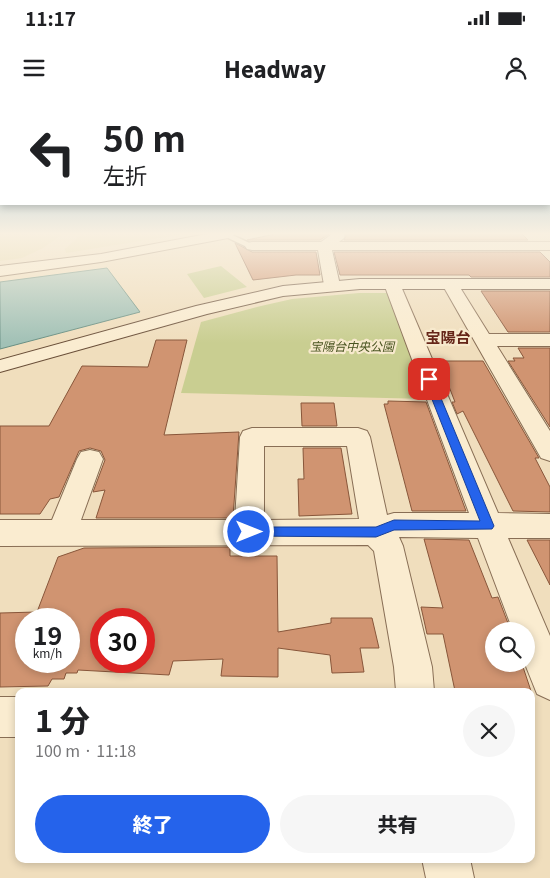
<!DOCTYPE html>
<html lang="ja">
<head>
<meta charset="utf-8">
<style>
	body { margin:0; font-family:Georgia,"Noto Sans JP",serif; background:#f6f6f6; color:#202124; height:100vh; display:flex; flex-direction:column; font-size:19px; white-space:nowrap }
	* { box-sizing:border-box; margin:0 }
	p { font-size:16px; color:#757577 }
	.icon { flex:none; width:28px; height:28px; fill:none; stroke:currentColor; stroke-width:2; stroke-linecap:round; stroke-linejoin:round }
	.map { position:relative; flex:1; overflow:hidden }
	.drawer { position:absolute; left:15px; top:588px; width:520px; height:175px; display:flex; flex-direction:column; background:#fff; border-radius:10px; box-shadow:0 2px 8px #0003 }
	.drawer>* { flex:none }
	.hud { position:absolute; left:0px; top:0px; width:550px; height:105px; box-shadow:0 2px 8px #0003; background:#fff; color:#202124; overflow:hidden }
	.controls { position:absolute; left:485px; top:522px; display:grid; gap:10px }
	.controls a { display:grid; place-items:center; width:50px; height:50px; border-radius:50%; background:#fff; box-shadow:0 2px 8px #0003; font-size:25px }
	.speed { position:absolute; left:15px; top:508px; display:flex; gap:10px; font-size:25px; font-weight:700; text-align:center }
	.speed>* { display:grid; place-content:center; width:65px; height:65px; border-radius:50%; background:#fff; box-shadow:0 2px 8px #0003; line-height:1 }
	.speed small { font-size:12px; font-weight:400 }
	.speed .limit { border:8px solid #d22; background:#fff; color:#111 }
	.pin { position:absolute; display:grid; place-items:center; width:42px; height:42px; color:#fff; margin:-21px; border-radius:10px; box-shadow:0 2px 8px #0006 }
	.me { position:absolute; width:55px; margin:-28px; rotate:90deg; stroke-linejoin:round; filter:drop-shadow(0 0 4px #0008) }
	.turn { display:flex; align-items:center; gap:18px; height:105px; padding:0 20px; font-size:22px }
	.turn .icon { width:65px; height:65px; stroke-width:2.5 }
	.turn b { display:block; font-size:35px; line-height:42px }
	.round { display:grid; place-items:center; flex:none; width:52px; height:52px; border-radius:26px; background:#f6f6f6 }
	.summary { display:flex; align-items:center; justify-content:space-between; height:85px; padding:0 20px }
	h1 { font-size:30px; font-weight:800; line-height:38px }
	.action { display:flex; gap:10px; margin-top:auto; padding:10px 20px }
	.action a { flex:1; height:58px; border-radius:30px; background:#2563eb; color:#fff; font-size:20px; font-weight:800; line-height:58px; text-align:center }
	.action a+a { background:#f6f6f6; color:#202124 }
	.status { display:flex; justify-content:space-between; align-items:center; height:35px; padding:0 25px; background:#fff; direction:ltr }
	.status svg { height:14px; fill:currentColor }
	header { display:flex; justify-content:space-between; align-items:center; height:65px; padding:0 20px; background:#fff; font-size:22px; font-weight:800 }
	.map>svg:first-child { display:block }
	.farmland { fill:#e6d9aa }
	.green { fill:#c9ce91 }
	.water { fill:#a1c1b6; stroke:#688f83 }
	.building { fill:#d09471; stroke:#88563a; fill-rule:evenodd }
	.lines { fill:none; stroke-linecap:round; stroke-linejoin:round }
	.lane-casing { stroke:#886e55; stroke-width:3 }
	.street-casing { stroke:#886e55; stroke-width:2 }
	.secondary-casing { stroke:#6a4f39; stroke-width:2 }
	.lane { fill:#faecd0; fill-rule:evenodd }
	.street { fill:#faecd0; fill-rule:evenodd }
	.secondary { fill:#faecd0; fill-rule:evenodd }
	.route { fill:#2563eb; stroke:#184099 }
	.labels { text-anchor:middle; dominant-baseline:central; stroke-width:4.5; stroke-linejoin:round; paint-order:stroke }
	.far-park-label { font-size:12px; font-style:italic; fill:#495420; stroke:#f7e9cd }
	.far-quarter-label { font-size:15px; font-weight:bold; fill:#652518; stroke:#f7e9cd }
</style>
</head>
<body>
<div class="status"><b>11:17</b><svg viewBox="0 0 49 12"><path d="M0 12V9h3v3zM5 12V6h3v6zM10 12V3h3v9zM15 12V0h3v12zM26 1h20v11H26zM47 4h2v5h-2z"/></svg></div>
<header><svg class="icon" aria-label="menu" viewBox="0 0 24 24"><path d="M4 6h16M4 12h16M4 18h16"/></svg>Headway<svg class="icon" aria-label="person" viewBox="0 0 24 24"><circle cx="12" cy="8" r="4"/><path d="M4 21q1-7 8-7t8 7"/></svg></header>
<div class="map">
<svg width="550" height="778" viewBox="0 0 550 778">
	<rect width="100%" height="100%" fill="#f0debd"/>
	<path class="farmland" d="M0,134H63L43,148L22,158L0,161Z
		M82,134H184L66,153L65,149Z"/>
	<path class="green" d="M221,166L247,187L204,198L187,174Z
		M359,193H388L427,299L181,293L201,222L261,206L292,199Z"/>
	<path class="water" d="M107,168L140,212L0,249V182Z"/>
	<path class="building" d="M275,134H329L320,140H247Z
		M347,134H522L528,140H344Z
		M235,143L252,152H316L320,175H296L253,180Z
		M334,152H540L550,162V177H471L469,175H340Z
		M481,191H550V232H508Z
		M156,240H187L164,335L239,332L233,418H96L105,390L93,392L105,360L101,351L90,348L79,351L59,397L50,399L40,414H0V326H49L82,266L148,267Z
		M518,248H550V327L508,261H515L513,258H524Z
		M439,261H483L539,358H535L550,387V412L513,411L463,311L457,314L452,302H455Z
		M388,301L426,302L466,411H412L384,304H388Z
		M301,303H334L337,326H302Z
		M303,348H341L352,414L299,416L298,379H304Z
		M424,439L469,440L492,498L498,497L511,531H494V564H522L531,591H455L443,534H427L421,507L443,508Z
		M527,440H550V485Z
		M230,447V456H277L278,532L331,523V518H372L379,548H360L364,572L332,573L330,555L278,548V577L221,576L223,559L173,561L169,575L78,570L77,573H66L64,579H52L48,586L0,587V513L37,512L58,457L84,448ZM26,519H69V561H26ZM101,519H144V561H101Z"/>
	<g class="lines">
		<defs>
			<path id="lane" d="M220,134H230L256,146L249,148Z"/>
			<path id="street" d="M207,134H235L228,138L101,162L0,176V166L101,154Z
				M332,134H345L344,138L339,142H550V150H332L340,185L338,188H326L324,185L318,150H252L247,149L245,146L247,143L252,142H321Z
				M392,179L398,181L400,184L498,413L550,414V438H508L550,536V600L537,594L525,564H526V531H513L478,438L399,437L403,446L432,567L434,591H396L394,567L374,451L368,445L0,446V420H52L77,359L81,352L90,350L99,352L103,359L81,420H235L240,337L243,331L252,328H358L367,331L370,337L387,415L394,413H469L384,184L386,181ZM264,346H347L359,419L264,420Z
				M450,179L456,181L489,234H550V246H497L550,331V361L541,358L442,184L444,181Z
				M0,597H19V637H0Z
				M422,759H470L474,778H426Z"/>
			<path id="secondary" d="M360,179H550V189H360L283,196L207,214L0,272V260L196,206L283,186Z"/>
		</defs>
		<use href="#lane" class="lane-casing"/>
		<use href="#street" class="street-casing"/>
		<use href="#secondary" class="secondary-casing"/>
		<use href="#lane" class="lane"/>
		<use href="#street" class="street"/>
		<use href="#secondary" class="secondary"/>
	</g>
	<linearGradient id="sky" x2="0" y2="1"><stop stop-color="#8bb9d4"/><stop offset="0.55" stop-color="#f8f0e1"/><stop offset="1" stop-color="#f8f0e1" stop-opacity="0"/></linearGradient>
	<rect width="550" height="243" fill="url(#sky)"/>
	<path class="route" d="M429,276L433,279L494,426L492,429L394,430L376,437L244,436L243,432L244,429L249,427H376L394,420L480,421L424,279Z"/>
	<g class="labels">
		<g class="far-park-label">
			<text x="352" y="245">宝陽台中央公園</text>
		</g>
		<g class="far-quarter-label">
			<text x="448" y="236">宝陽台</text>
		</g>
	</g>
</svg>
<div class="controls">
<a><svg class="icon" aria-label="search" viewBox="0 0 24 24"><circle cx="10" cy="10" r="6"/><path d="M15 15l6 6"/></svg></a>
</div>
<div class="speed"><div>19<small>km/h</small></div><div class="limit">30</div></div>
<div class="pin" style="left:429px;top:279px;background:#d93025"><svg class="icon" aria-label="arrive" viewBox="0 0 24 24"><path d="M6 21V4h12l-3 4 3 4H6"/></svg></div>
<svg class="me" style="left:249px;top:432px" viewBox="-20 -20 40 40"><circle r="17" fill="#2563eb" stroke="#fff" stroke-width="3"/><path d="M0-11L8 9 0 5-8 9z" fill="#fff"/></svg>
<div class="hud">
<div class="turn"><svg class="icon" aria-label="left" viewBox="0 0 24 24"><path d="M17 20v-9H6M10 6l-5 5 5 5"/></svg><div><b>50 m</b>左折</div></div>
</div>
<section class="drawer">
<div class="summary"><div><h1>1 分</h1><p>100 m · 11:18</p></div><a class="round"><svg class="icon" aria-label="close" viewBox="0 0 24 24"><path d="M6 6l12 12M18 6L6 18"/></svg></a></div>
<div class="action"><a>終了</a><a>共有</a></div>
</section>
</div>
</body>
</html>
